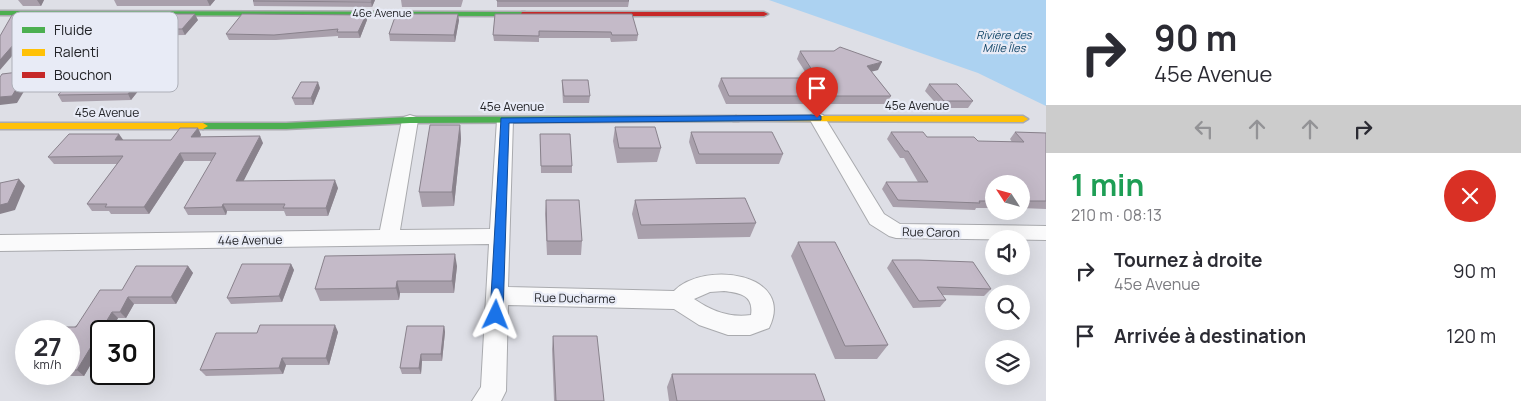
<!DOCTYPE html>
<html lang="fr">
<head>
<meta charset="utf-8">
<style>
	body { margin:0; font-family:Manrope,sans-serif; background:#f2f2f3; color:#2b2b33; height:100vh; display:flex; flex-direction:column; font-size:19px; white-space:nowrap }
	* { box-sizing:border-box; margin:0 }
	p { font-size:16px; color:#7c7c81 }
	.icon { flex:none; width:28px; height:28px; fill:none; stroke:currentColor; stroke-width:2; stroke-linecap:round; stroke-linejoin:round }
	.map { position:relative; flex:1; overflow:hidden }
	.drawer { display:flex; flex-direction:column; background:#fff; width:475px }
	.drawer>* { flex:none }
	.top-card { background:#fff; color:#2b2b33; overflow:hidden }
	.needle { width:32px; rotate:306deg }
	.buttons { position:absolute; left:985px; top:175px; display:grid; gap:10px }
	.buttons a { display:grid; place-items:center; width:45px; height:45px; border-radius:50%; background:#fff; box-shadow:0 5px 20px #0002; font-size:25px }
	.speed { position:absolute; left:15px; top:320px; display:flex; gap:10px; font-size:25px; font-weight:700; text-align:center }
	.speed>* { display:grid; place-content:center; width:65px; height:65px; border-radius:50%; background:#fff; box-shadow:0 5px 20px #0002; line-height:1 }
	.speed small { font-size:12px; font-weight:400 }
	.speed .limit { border:2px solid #111; border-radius:8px; background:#fff; color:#111 }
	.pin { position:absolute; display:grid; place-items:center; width:42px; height:42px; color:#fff; margin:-51px -21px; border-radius:50% 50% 50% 0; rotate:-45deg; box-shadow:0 0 5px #0007 }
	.pin .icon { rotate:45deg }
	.me { position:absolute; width:55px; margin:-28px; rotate:2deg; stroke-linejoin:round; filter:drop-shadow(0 0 4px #0008) }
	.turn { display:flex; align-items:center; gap:18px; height:105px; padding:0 25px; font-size:22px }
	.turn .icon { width:65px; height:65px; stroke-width:2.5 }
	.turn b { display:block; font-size:35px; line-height:42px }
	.lanes { display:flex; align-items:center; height:48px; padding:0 25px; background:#0003; justify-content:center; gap:25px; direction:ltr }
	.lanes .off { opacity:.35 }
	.round { display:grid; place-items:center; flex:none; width:52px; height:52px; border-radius:26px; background:#f2f2f3 }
	.head { display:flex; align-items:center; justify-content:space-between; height:85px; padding:0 25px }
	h1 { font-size:30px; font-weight:700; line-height:38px; color:#1e9e55 }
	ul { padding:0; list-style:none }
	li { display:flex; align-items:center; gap:15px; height:65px; padding:0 25px }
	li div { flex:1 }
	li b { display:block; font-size:19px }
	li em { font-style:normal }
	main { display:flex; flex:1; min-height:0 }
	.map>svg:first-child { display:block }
	.water { fill:#acd2f1 }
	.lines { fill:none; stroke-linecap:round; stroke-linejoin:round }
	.street-casing { stroke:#a9aaae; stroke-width:2 }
	.fast-casing { stroke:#a9aaae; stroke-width:3 }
	.slow-casing { stroke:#a9aaae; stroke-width:3 }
	.jam-casing { stroke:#a9aaae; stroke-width:3 }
	.street { fill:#fafafb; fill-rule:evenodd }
	.fast { fill:#4caf50; fill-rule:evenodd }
	.slow { fill:#ffc107; fill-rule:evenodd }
	.jam { fill:#c62828; fill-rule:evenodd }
	.wall { fill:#a9a0ac }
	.shaded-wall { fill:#89828c }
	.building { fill:#c4bac8; stroke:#89828c }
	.route { fill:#1a73e8; stroke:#114b97 }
	.labels { text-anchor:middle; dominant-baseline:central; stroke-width:4.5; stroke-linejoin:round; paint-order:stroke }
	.far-street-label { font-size:11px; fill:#222327; stroke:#e8ebf6 }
	.far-water-label { font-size:11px; font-style:italic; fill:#114567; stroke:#e8ebf6 }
	.street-label { font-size:12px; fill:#222327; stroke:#e8ebf6 }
	.key { fill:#e8ebf6; stroke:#adafb8; stroke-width:1 }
	.key-label { font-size:14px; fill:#222327 }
</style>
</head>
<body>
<main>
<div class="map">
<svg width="1046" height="401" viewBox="0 0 1046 401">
	<rect width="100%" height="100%" fill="#dedfe6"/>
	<path class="water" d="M769,0H1046V106L978,73Z"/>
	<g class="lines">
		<defs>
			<path id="street" d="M817,113L823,115L825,118L884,214L900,224L1046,226V240L896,238L889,236L870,224L809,118L811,115Z
				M410,115L416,117L418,120L400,230L490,229L497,120L499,117H511L513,120L508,287L674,291C704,260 796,273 769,328L750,335H728L699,325L674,309L508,305L506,391L501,401H472L481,387L489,244L0,251V235L380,230L402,120L404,117ZM724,291C740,293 754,295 751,315C729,318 712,311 694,299L710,292Z"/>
			<path id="fast" d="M0,11L525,12L529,14L525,16L0,15Z
				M736,116L741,119L739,121L410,123L286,129H203L198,126L203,123H286L410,117Z"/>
			<path id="slow" d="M736,116H1023L1028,119L1023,122L733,121L731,119Z
				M0,123H203L208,126L203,129H0Z"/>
			<path id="jam" d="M522,12H764L768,14L764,16H525L521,14Z"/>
		</defs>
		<use href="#street" class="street-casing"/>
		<use href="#fast" class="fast-casing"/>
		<use href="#slow" class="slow-casing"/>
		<use href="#jam" class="jam-casing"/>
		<use href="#street" class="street"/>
		<use href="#fast" class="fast"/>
		<use href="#slow" class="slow"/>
		<use href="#jam" class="jam"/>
	</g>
	<path class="wall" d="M18,0H44L41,6H23Z
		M114,0H215L210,6H117Z
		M375,0L372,7L254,6L253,1Z
		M401,0H463L461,7H402Z
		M497,0L629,1L628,7H497Z
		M495,14L638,35L637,41L611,42L610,38H539V42L494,41L493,35Z
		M366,15L367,20L360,38H338V36L276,40H229L226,34Z
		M198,20L185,35L128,36L103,70H147L150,76L131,100L62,102L58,95L64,89H60L56,82L97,33H89L86,26Z
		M459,20L455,42L390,41L389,34Z
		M800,51L878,70L871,71L891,96L886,104H726L718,86L721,78H809L797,59Z
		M562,80L590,96L589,103H563L562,87Z
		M929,84L973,101L968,108H940L925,91Z
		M320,88L313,105H295L292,98Z
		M460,125L461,139L454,206L422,207L419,192Z
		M615,127L661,148L657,162L617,163L613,141Z
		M198,128L201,135L200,137L263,143L243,181L338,188L328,216H286L284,211H227L226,215H188L184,208L212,161H184L149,214H111L109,211H92L87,204L117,164H54L48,157L123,140H171Z
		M691,132L783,154L779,164H696L689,142Z
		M891,132L927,137L978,141L1012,142L1010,139L1015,132L1046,133V209L1021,208V184H994V208H976L975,210L893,207L882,189L886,182H918L904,158H900L887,139Z
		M540,134L572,166V173H541Z
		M546,200L582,241L581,255H547L545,214Z
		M635,200L756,223L750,237L638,239L632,214Z
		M798,242L888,345L877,359H835L791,256Z
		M892,260L991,289L984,296L942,295L946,300L940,307L913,308L887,268Z
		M291,264L294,270L282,302L231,304L227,298Z
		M188,266L193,273L176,304H134L126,318H118L111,331H101V347L84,376H42L39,374H69V331L122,290Z
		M457,266L454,293H400L399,300L320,301L315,289Z
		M444,326L445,332L442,361H422L421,374H402L400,368Z
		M338,332L329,365H286L283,374L206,376L200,370L257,333Z
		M553,336L604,401H554L552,349Z
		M672,374L825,401H669L667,387Z"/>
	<path class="shaded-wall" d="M37,0H44L41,6Z
		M207,0H215L210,6Z
		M372,0H375L372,7L371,2Z
		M195,14L198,20L185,35L182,29Z
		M458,14L459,20L455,42L454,35Z
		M31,15L35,20L25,41L0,70V60Z
		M366,15L367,20L360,38L358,32Z
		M125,29L128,36L98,77L94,71Z
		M882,62L878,70L863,74L867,66Z
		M147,70L150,76L131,100L128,94Z
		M27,71L32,78L17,103L0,105V97Z
		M72,80L76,87L60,89L56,82Z
		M318,82L320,88L313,105L311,98Z
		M460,125L461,139L454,206L452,192Z
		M198,128L201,135L195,144L191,137Z
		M119,134L124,141L115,140Z
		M260,136L263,143L240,188L236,181Z
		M180,153L184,161L149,214L144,207Z
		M19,179L25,186L15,210L0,214V205Z
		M335,180L338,188L328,216L326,208Z
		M223,204L227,211L226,215L222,207Z
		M455,254L457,266L454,293L452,281Z
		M291,264L294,270L282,302L279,296Z
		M188,266L193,273L176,304L171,297Z
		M397,281L400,293L399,300L396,288Z
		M128,297L134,304L126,318L120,312Z
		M112,312L118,318L111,331H101V347L84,376L77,370Z
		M335,325L338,332L329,365L326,358Z
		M444,326L445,332L442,361L441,354Z
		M421,354L422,361L421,374L419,368Z
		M282,358L286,365L283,374L279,368Z"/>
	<path class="building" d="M254,0H372L371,2L253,1Z
		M497,0H628L629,1H497Z
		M99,14H195L182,29H125L94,71L147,70L128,94L58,95L72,80L56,82L102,26H86Z
		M242,14L366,15L358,32H337L338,29L274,35L226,34Z
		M396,14H458L454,35L389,34Z
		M495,14H632L638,35H612L611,32L539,31V36L493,35Z
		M12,15H31L21,36L0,60V36Z
		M840,47L882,62L867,66L891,96H729L721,78H817L800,51H834Z
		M27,71L12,96L0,97V77L2,74Z
		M562,80H588L590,96H564Z
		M301,82H318L311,98H292Z
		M929,84H957L973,101H944Z
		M430,125H460L452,192H419Z
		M615,127H655L661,148H619Z
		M180,128H198L191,137L260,136L236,181L335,180L326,208H283L285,204H223L222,207L184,208L216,153H180L144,207H105L107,204H87L123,156L48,157L69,134H119L115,140H171Z
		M691,132H772L783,154H699Z
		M891,132H923L927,137H974L978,141L1024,142L1015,132L1046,133V201H1021V184H994V201H979L980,203L898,200L886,182H928L908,151H905Z
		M540,134H570L572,166H541Z
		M19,179L8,203L0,205V183Z
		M745,198L756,223L641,225L635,200Z
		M546,200H579L582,241H547Z
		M798,242H835L888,345L845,346Z
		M455,254L452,281H397L396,288L315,289L325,256Z
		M892,260H919L973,262L991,289L937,287L946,300L919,301Z
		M242,264H291L279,296L227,298Z
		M136,266H188L171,297H128L120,312H112L77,370H69V331H60L63,327H76L100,290H122Z
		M260,325H335L326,358H282L279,368L200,370L216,333H257Z
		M407,326H444L441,354H421L419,368H400Z
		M553,336H597L604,401H556Z
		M672,374H815L825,401H677Z"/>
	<path class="route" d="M817,115L821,116V120L509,123L503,315L501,319L496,321L492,319L490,315L501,118Z"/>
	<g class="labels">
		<g class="far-street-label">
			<text x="382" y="12">46e Avenue</text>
		</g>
		<g class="far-water-label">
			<text x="1004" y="34">Rivière des<tspan x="1004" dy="13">Mille Îles</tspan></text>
		</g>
		<g class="street-label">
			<text x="917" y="105">45e Avenue</text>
			<text x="512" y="106">45e Avenue</text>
			<text x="107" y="112">45e Avenue</text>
			<text transform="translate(931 232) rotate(1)">Rue Caron</text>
			<text transform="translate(250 240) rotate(-1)">44e Avenue</text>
			<text transform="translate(575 298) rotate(1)">Rue Ducharme</text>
		</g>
	</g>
	<rect x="12" y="12" width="166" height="80" rx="8" class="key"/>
	<rect x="22" y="27" width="23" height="6" fill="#4caf50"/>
	<rect x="22" y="49" width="23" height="7" fill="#ffc107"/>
	<rect x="22" y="72" width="23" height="6" fill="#c62828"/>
	<g class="key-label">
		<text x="54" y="35">Fluide</text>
		<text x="54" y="57">Ralenti</text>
		<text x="54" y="80">Bouchon</text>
	</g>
</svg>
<div class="buttons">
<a><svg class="needle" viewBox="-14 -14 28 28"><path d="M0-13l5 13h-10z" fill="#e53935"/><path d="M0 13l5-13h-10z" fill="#7c7c81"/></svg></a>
<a><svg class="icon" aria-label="sound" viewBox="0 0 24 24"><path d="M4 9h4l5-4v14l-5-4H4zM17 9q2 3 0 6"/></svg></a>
<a><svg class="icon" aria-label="search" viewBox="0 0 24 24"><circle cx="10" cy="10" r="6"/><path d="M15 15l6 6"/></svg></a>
<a><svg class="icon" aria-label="layers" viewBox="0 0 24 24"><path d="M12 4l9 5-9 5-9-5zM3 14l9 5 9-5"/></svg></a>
</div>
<div class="speed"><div>27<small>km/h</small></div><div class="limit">30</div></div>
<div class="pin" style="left:817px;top:118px;background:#d93025"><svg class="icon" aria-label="arrive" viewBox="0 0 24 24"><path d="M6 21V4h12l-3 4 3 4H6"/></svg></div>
<svg class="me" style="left:496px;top:315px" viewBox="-20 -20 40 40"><path d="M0-17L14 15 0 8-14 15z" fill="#1a73e8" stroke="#fff" stroke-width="4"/></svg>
</div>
<section class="drawer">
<div class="top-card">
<div class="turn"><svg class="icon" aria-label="right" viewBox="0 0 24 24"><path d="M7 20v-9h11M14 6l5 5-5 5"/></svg><div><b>90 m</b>45e Avenue</div></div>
<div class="lanes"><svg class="icon off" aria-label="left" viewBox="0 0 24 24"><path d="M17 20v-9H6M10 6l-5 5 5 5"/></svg><svg class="icon off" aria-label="ahead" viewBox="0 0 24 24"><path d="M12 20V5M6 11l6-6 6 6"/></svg><svg class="icon off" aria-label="ahead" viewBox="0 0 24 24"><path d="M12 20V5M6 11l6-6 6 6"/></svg><svg class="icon" aria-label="right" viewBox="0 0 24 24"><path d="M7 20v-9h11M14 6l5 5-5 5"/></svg></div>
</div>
<div class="head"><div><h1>1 min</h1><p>210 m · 08:13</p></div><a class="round" style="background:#d93025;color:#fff"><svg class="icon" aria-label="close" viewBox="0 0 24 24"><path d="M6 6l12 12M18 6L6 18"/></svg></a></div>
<ul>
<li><svg class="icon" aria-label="right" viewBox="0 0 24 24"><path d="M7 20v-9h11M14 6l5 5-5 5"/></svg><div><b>Tournez à droite</b><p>45e Avenue</p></div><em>90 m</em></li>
<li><svg class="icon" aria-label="arrive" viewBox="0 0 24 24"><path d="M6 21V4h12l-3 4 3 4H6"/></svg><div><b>Arrivée à destination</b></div><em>120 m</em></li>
</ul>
</section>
</main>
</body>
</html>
